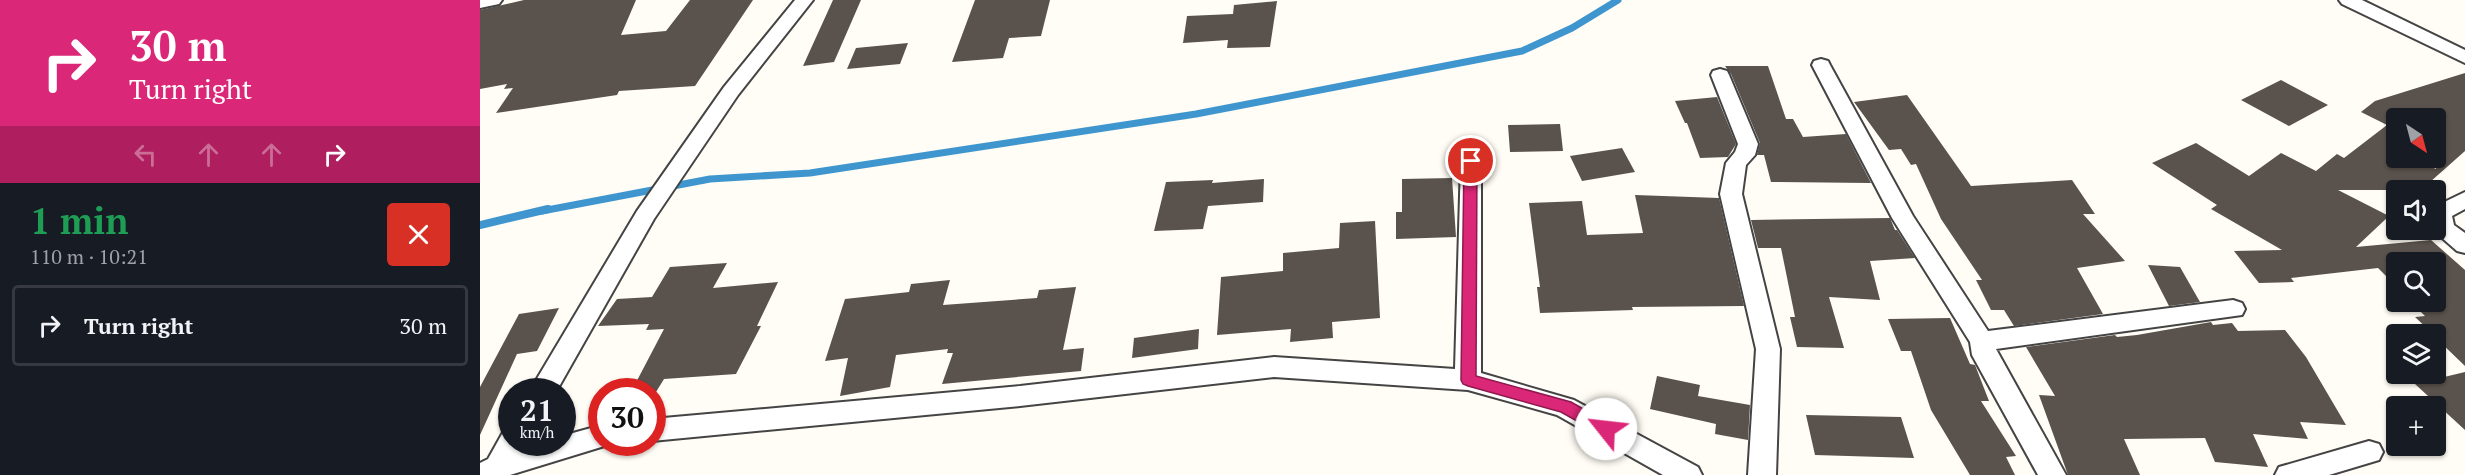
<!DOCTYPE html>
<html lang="en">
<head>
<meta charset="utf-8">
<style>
	body { margin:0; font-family:"PT Serif",serif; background:#20242c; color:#f1f3f6; height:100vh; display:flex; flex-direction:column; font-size:22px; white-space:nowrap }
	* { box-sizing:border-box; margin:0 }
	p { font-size:20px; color:#9ea1a6 }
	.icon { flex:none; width:33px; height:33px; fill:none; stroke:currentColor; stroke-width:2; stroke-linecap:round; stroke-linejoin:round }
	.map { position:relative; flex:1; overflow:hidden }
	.drawer { display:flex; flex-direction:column; background:#171b24; width:480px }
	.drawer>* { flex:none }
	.banner { background:#db2777; color:#fff; overflow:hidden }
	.needle { width:39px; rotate:144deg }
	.fabs { position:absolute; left:1906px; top:108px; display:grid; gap:12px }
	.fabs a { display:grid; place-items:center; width:60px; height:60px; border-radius:6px; background:#171b24; box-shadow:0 2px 4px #0004; font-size:30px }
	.speed { position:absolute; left:18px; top:378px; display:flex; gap:12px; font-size:30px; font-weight:700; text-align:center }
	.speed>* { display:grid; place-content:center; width:78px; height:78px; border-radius:50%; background:#171b24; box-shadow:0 2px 4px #0004; line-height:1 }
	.speed small { font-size:15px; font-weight:400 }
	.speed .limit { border:9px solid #d22; background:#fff; color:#111 }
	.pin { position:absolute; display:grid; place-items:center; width:51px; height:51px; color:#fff; margin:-26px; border:3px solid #fff; border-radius:50%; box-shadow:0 2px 6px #0007 }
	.me { position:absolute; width:66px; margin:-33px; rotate:299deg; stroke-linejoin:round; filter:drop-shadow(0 0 4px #0008) }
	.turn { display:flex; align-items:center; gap:21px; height:126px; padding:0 30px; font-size:27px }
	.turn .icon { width:78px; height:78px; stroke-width:2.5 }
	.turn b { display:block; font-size:42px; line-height:51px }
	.lanes { display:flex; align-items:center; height:57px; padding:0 30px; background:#0003; justify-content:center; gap:30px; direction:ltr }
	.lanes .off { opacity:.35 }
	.round { display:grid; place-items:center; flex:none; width:63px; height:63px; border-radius:6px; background:#20242c }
	.head { display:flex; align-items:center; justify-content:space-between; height:102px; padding:0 30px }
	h1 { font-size:36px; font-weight:600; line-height:45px; color:#1e9e55 }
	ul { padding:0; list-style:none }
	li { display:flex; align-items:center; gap:18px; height:81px; margin:0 12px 9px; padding:0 18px; border:3px solid #363941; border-radius:6px }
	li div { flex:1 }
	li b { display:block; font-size:22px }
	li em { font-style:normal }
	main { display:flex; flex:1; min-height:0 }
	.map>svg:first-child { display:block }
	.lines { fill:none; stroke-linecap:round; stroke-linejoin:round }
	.stream-far1 { stroke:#3f96cf; stroke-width:7 }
	.stream { stroke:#3f96cf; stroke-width:8 }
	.building { fill:#5a524d; fill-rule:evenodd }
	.minor-casing { stroke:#444; stroke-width:4 }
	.minor { fill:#fff; fill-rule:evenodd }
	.route { fill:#db2777; stroke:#8e194d; stroke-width:1.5 }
</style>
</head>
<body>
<main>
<section class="drawer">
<div class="banner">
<div class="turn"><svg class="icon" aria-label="right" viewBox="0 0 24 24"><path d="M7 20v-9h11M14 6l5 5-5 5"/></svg><div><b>30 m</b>Turn right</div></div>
<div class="lanes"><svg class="icon off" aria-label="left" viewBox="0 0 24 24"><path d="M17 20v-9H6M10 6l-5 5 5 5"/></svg><svg class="icon off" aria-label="ahead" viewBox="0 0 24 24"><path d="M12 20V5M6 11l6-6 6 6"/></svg><svg class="icon off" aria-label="ahead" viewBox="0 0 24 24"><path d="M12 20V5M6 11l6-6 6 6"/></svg><svg class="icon" aria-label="right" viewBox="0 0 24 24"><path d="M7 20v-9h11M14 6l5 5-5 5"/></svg></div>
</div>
<div class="head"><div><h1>1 min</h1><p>110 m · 10:21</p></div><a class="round" style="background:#d93025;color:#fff"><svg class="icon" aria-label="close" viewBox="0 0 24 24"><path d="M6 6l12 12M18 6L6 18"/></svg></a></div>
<ul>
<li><svg class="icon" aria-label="right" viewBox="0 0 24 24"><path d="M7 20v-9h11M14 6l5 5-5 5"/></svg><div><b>Turn right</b></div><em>30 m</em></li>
</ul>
</section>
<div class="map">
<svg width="1985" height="475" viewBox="0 0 1985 475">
	<rect width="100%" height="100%" fill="#fffdf5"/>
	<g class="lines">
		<path class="stream-far1" d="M62,211L230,179L330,173L716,114L1042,51L1092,28L1138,0"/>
		<path class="stream" d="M0,225L68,209"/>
	</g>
	<path class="building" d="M44,0H156L141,35L186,31L210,0H273L215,86L139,91L137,95L16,113L33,88L24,89L27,84L0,89V10Z
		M353,0H381L354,62L323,66Z
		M495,0H570L561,36L529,38L523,58L472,62Z
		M797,1L790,47L747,48L748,40L703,43L707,16L753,14L754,5Z
		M428,43L420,64L367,69L376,48Z
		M1245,66H1288L1306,119H1313L1323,137L1366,134L1391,183L1291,182L1284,155H1277L1280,143L1251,74Z
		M1985,73V151L1941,190H1858L1909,216L1876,247L1951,240L1985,270V366L1956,338V334H1953L1935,317L1945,316L1931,302H1956V262H1917V287L1898,268L1811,278L1814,282L1779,283L1754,251L1802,250L1731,209L1737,205L1672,163L1716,143L1769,176L1801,153L1836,171L1857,154L1864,158L1907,125L1881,112L1895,101ZM1917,118H1956V169L1931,158H1917Z
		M1801,80L1848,105L1809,126L1761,100Z
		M1427,95L1491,186L1592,180L1615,214H1603L1645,261L1597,268L1623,314L1534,326L1524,310H1511L1496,280H1502L1461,219L1436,164L1431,165L1421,149L1409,150L1374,102Z
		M1237,97L1256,144L1248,157L1220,158L1207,123H1205L1195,101Z
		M1080,124L1083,151L1030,152L1028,125Z
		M1142,148L1155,172L1102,181L1090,156Z
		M972,178L976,237L916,239V212H922V179Z
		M784,179L783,202L728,206L723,229L674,231L686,182L733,180L732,183Z
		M1155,195L1239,198L1264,306L1152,307L1153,310L1060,313L1057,287H1060L1049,203L1102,201L1107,235L1163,233Z
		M1410,218L1415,230H1417L1435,258L1390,261L1400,300L1349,297L1364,348L1317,347L1310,317H1315L1301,248H1278L1271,220Z
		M895,221L900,318L852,322L853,338L810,342L811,329L737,335L741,277L803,271V253L859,248L860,223Z
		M247,263L233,288L298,282L277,326H281L256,374L184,379L176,392H151L184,329L166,330L169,324L118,326L137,299L172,297L190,267Z
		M1668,265L1700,267L1720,302L1689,306Z
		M470,280L463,305L557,298L559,290L596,287L583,350L604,348L601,371L462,384L473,353H467L468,349L416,355L410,387L360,396L368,358L345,361L365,299L429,292L431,284Z
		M79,308L57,351L37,354L0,435V387L39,314Z
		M1470,318L1490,364L1495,365L1509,401H1501L1536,456L1526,457L1535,475H1490L1451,410L1431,351H1421L1408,319Z
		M1731,322L1733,325L1752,323L1758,331L1805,330L1826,357L1866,425L1820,422L1828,439L1773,434L1788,467L1735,462L1725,438L1644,439L1660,475H1588L1559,395L1575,396L1546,347L1635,335L1637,337L1657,335Z
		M719,329L718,349L652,358L654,338Z
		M1985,372V430L1935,384Z
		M1177,376L1220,385L1218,396L1270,405L1268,440L1235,434L1236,424L1170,409Z
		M1326,415L1421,417L1434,458L1335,455Z"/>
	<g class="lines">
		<defs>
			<path id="minor" d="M0,0H22L19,4L0,8Z
				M315,0H333L258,95L174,219L76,392H49L157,211L244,87Z
				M1859,0H1882L1985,50V63L1862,4Z
				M1341,59L1348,61L1350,65L1433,216L1508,331L1753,300L1762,303L1765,309L1762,315L1516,349L1586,475H1558L1492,355L1490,342L1412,218L1332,65L1334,61Z
				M1240,69L1247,71L1249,75L1278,144L1275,155L1266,165L1262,194L1300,349L1296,475H1268L1276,349L1240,194L1246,163L1255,152L1258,144L1231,75L1233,71Z
				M991,154L998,156L1001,161V373L1094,400L1218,467L1222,475H1183L1077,415L988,390L794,377L540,406L172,441V419L540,386L794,357L975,369L981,161L984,156Z
				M1985,192V209L1972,216L1974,225L1985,233V253L1977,251L1953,230H1956V206Z
				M122,425V442L131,444L30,475H0V463L8,459L22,434L32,431V442H45L42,448L62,442H82V436Z
				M1889,441L1899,444L1903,452L1899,460L1849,475H1795L1799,467Z"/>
		</defs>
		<use href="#minor" class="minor-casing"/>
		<use href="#minor" class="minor"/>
	</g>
	<path class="route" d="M991,157L997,161L996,376L1091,402L1132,425L1134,429L1132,434L1126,436L1120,434L1081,412L988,386L983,384L981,380L984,161Z"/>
</svg>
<div class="fabs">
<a><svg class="needle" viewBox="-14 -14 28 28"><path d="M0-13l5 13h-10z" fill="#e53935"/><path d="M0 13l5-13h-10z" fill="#9ea1a6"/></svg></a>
<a><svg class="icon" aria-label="sound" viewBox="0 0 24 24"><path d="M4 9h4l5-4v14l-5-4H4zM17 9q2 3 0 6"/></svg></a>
<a><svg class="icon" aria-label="search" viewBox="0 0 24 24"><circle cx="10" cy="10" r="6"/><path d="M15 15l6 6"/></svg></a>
<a><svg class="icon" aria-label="layers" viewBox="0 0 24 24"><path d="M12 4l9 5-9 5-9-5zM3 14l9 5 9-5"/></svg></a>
<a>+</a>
</div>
<div class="speed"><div>21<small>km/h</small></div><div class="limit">30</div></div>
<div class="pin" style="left:991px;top:161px;background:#d93025"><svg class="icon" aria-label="arrive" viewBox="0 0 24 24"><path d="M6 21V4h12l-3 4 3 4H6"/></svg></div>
<svg class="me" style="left:1126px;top:429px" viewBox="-20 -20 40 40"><circle r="19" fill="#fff"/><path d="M0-13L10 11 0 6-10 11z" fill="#db2777"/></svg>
</div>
</main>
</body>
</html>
